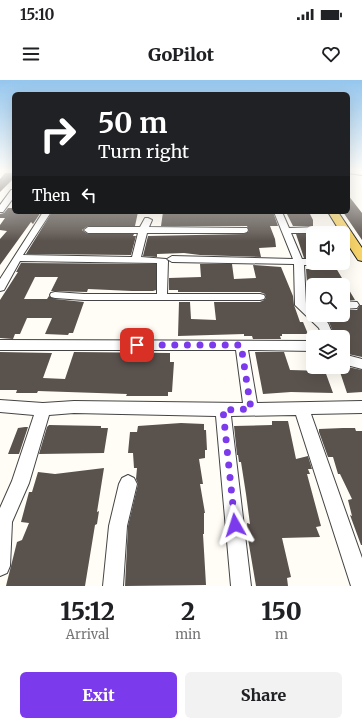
<!DOCTYPE html>
<html lang="en">
<head>
<meta charset="utf-8">
<style>
	body { margin:0; font-family:Merriweather,serif; background:#f2f2f2; color:#202124; height:100vh; display:flex; flex-direction:column; font-size:15px; white-space:nowrap }
	* { box-sizing:border-box; margin:0 }
	p { font-size:13px; color:#757577 }
	.icon { flex:none; width:22px; height:22px; fill:none; stroke:currentColor; stroke-width:2; stroke-linecap:round; stroke-linejoin:round }
	.map { position:relative; height:506px; overflow:hidden }
	.drawer { display:flex; flex-direction:column; background:#fff; flex:1 }
	.drawer>* { flex:none }
	.guide { position:absolute; left:12px; top:12px; width:338px; height:122px; border-radius:6px; box-shadow:0 4px 16px #0002; background:#202124; color:#fff; overflow:hidden }
	.tools { position:absolute; left:306px; top:146px; display:grid; gap:8px }
	.tools a { display:grid; place-items:center; width:44px; height:44px; border-radius:6px; background:#fff; box-shadow:0 4px 16px #0002; font-size:20px }
	.pin { position:absolute; display:grid; place-items:center; width:34px; height:34px; color:#fff; margin:-17px; border-radius:8px; box-shadow:0 2px 6px #0006 }
	.me { position:absolute; width:44px; margin:-22px; rotate:354deg; stroke-linejoin:round; filter:drop-shadow(0 0 3px #0008) }
	.turn { display:flex; align-items:center; gap:14px; height:84px; padding:0 20px; font-size:18px }
	.turn .icon { width:52px; height:52px; stroke-width:2.5 }
	.turn b { display:block; font-size:28px; line-height:34px }
	.then { display:flex; align-items:center; height:38px; padding:0 20px; background:#0003; gap:8px; font-size:15px }
	.eta { display:flex; justify-content:space-evenly; align-items:center; height:68px; text-align:center }
	.eta b { font-size:24px; font-weight:800; line-height:28px }
	.button { display:flex; gap:8px; margin-top:auto; padding:8px 20px }
	.button a { flex:1; height:46px; border-radius:6px; background:#7c3aed; color:#fff; font-size:16px; font-weight:800; line-height:46px; text-align:center }
	.button a+a { background:#f2f2f2; color:#202124 }
	.status { display:flex; justify-content:space-between; align-items:center; height:28px; padding:0 20px; background:#fff; direction:ltr }
	.status svg { height:11px; fill:currentColor }
	header { display:flex; justify-content:space-between; align-items:center; height:52px; padding:0 20px; background:#fff; font-size:18px; font-weight:800 }
	.map>svg:first-child { display:block }
	.building { fill:#5a524d }
	.lines { fill:none; stroke-linecap:round; stroke-linejoin:round }
	.minor-casing { stroke:#444; stroke-width:2 }
	.major-casing { stroke:#222; stroke-width:2 }
	.minor { fill:#fff; fill-rule:evenodd }
	.major { fill:#f9d66b; fill-rule:evenodd }
	.route { stroke:#7c3aed; stroke-width:7; stroke-dasharray:0 12.6 }
</style>
</head>
<body>
<div class="status"><b>15:10</b><svg viewBox="0 0 49 12"><path d="M0 12V9h3v3zM5 12V6h3v6zM10 12V3h3v9zM15 12V0h3v12zM26 1h20v11H26zM47 4h2v5h-2z"/></svg></div>
<header><svg class="icon" aria-label="menu" viewBox="0 0 24 24"><path d="M4 6h16M4 12h16M4 18h16"/></svg>GoPilot<svg class="icon" aria-label="heart" viewBox="0 0 24 24"><path d="M12 20l-8-8c-3-5 5-10 8-4 3-6 11-1 8 4z"/></svg></header>
<div class="map">
<svg width="362" height="506" viewBox="0 0 362 506">
	<rect width="100%" height="100%" fill="#fffdf5"/>
	<path class="building" d="M5,93H14V98L0,112V99Z
		M348,115L362,133V160L343,132H348Z
		M8,128H14V132H41L33,144L31,142L0,185V159L7,151L0,150V145L5,138H0V134L4,133Z
		M52,132H138L135,146H88L82,150L88,154H134L133,156H136L131,175L26,174Z
		M163,132H273L278,146H270L275,159L276,167L259,168L261,177L200,175L184,173L157,174V177L143,176L148,156L244,154L249,151L247,146H161Z
		M286,132H309L313,140V146H293Z
		M296,154H313V178H304Z
		M21,183L156,184V210L153,211H132L88,209L87,212L51,211L58,197H35L24,219H47L49,216L55,219L84,222L73,253H69L68,255L45,254L52,238H27L20,254H15L13,259L0,258V220L18,192H16Z
		M323,183H333L355,220H343V205L307,204L306,189H309L308,186H313V189H326L327,190Z
		M200,184H232L234,199L256,198L253,185L281,187L293,216L294,225L300,242H303L308,254H282V256H280L281,259H253L252,256H244V254L178,256L179,222H190L191,239L216,240L214,222H260L264,220L266,218L265,214L260,212H178V210H169V198L201,197Z
		M360,225H362V277L343,273V257H335L329,242L322,235H343V230H357Z
		M0,272L52,273L43,298L65,299L74,272L170,273V282H174L172,312H168V316H126L127,314L38,311L37,313H16L17,310H0Z
		M255,272H284L290,290L325,291L333,313L291,312L263,314Z
		M343,286L362,290V312L347,313L339,289L343,288Z
		M272,341H288L296,379L308,376L312,389H308L310,394H307L321,446L316,447L320,457L282,458L291,497L287,498L288,506H256L248,459L247,443L250,444L246,414L241,382H239L238,375H237L234,346L272,345Z
		M181,343L204,344V350H206L207,370H205V378L199,379L203,404H200L205,433H204V454H203L206,505L125,506L128,446L138,404L136,399L137,388H134L133,373H128L130,352H137L138,346Z
		M49,345L101,346V348H108L104,373L39,374L47,347Z
		M25,347H28L19,374H8L18,348Z
		M343,348H355L356,351H362V465H361L350,435L352,436L348,420L352,419L340,394H338L333,377H328L319,352V349Z
		M104,388L97,432L99,431L97,444L95,445L85,506H6L17,462L22,460L29,443L21,442L29,412H32L38,392L55,394Z"/>
	<g class="lines">
		<defs>
			<path id="minor" d="M348,90L362,91V95L348,93Z
				M11,110H14V117L3,132H0V125Z
				M43,132H51L23,175L132,177L138,153H88L84,150L88,147H140L145,138H148L152,140L149,147L247,148L248,150L247,152L244,153H147L141,177L166,179L168,181L167,214H260L264,215L265,217L264,219L260,220H84L55,218L51,217L50,215L51,213L55,212L84,214H157V183L20,181L4,210L0,211V199Z
				M274,132H282L289,148L318,147L322,150L318,153H291L302,179H313V183H317L313,185H304L306,224L313,230V235H319L328,243L334,257H322L319,248L295,225L294,184L172,182L167,179L172,176L293,179Z
				M343,221L357,222L359,225L357,228L343,229Z
				M0,260L313,261V271L248,270L257,323L362,321V333L311,334L362,478V506H351L296,335L231,336L251,506H231L216,336L74,333L49,335L29,403L12,442L10,486L7,493L0,496V428L12,401L34,335L0,332V320L43,323L74,321L243,323L236,270H0Z
				M343,274L362,279V289L343,284Z
				M128,395L134,398L137,404L127,446L123,506H103L109,446L119,404L122,398Z"/>
			<path id="major" d="M328,132H338L362,168V181L358,180L343,157V153H341Z"/>
		</defs>
		<use href="#minor" class="minor-casing"/>
		<use href="#major" class="major-casing"/>
		<use href="#minor" class="minor"/>
		<use href="#major" class="major"/>
	</g>
	<linearGradient id="sky" x2="0" y2="1"><stop stop-color="#95c6ee"/><stop offset="0.56" stop-color="#fffefa"/><stop offset="1" stop-color="#fffefa" stop-opacity="0"/></linearGradient>
	<rect width="362" height="161" fill="url(#sky)"/>
	<g class="lines">
		<path class="route" d="M137,265H241L251,329L223,330L235,445"/>
	</g>
</svg>
<div class="tools">
<a><svg class="icon" aria-label="sound" viewBox="0 0 24 24"><path d="M4 9h4l5-4v14l-5-4H4zM17 9q2 3 0 6"/></svg></a>
<a><svg class="icon" aria-label="search" viewBox="0 0 24 24"><circle cx="10" cy="10" r="6"/><path d="M15 15l6 6"/></svg></a>
<a><svg class="icon" aria-label="layers" viewBox="0 0 24 24"><path d="M12 4l9 5-9 5-9-5zM3 14l9 5 9-5"/></svg></a>
</div>
<div class="pin" style="left:137px;top:265px;background:#d93025"><svg class="icon" aria-label="arrive" viewBox="0 0 24 24"><path d="M6 21V4h12l-3 4 3 4H6"/></svg></div>
<svg class="me" style="left:235px;top:445px" viewBox="-20 -20 40 40"><path d="M0-17L14 15 0 8-14 15z" fill="#7c3aed" stroke="#fff" stroke-width="4"/></svg>
<div class="guide">
<div class="turn"><svg class="icon" aria-label="right" viewBox="0 0 24 24"><path d="M7 20v-9h11M14 6l5 5-5 5"/></svg><div><b>50 m</b>Turn right</div></div>
<div class="then">Then<svg class="icon" aria-label="left" viewBox="0 0 24 24"><path d="M17 20v-9H6M10 6l-5 5 5 5"/></svg></div>
</div>
</div>
<section class="drawer">
<div class="eta">
<div><b>15:12</b><p>Arrival</p></div>
<div><b>2</b><p>min</p></div>
<div><b>150</b><p>m</p></div>
</div>
<div class="button"><a>Exit</a><a>Share</a></div>
</section>
</body>
</html>
